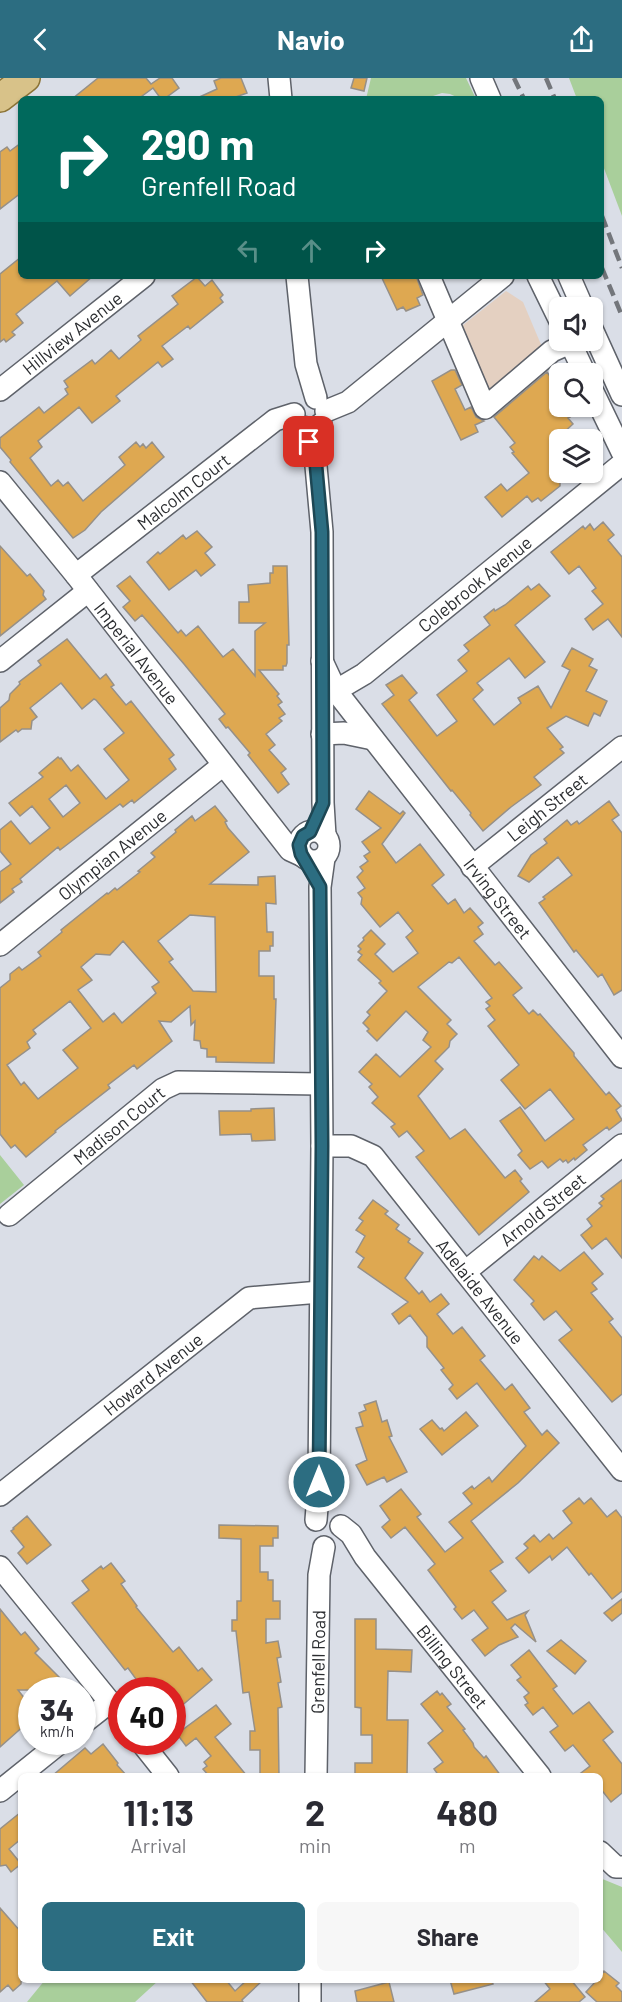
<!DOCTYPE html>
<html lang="en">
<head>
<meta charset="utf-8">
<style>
	body { margin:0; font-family:Barlow,sans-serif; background:#f7f7f7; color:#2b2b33; height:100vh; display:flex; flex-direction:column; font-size:22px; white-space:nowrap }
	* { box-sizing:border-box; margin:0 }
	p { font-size:20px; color:#7c7c81 }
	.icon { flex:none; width:33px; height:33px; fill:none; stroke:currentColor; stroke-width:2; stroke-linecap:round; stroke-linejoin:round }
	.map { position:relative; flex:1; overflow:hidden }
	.side { position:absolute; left:18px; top:1695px; width:585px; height:210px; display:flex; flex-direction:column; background:#fff; border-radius:9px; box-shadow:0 2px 4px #0004 }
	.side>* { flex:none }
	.hud { position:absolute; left:18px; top:18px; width:586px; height:183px; border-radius:9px; box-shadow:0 2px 4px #0004; background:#00695c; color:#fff; overflow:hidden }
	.buttons { position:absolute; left:549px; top:219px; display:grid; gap:12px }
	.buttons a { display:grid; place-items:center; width:54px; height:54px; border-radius:9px; background:#fff; box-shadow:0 2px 4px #0004; font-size:30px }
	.speed { position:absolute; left:18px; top:1599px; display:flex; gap:12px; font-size:30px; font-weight:700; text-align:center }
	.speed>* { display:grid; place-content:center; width:78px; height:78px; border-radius:50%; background:#fff; box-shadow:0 2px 4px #0004; line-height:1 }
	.speed small { font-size:15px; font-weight:400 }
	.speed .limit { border:9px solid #d22; background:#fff; color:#111 }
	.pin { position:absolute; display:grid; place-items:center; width:51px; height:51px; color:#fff; margin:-26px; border-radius:12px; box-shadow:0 3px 9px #0006 }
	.me { position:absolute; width:66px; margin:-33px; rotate:0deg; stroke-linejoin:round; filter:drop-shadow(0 0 4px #0008) }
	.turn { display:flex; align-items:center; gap:21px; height:126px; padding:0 24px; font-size:27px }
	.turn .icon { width:78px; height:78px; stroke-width:2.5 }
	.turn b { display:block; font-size:42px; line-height:51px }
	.lanes { display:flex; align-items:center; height:57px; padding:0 24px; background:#0003; justify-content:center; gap:30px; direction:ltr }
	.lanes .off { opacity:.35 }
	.eta { display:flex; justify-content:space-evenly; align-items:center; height:102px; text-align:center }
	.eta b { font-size:36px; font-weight:700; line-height:42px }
	.action { display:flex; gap:12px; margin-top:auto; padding:12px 24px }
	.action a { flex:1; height:69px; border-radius:9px; background:#2c6d81; color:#fff; font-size:24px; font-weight:700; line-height:69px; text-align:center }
	.action a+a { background:#f7f7f7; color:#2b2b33 }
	header { display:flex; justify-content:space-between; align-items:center; height:78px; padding:0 24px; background:#2c6d81; color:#fff; font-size:27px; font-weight:700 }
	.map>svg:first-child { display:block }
	.commercial { fill:#e4d0c1 }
	.green { fill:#a9cf9b }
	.building { fill:#dea851; stroke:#969088; stroke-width:1.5; fill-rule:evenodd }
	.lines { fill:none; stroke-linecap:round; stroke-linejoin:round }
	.minor-casing { stroke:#5e626a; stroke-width:24 }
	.major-casing { stroke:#8b7336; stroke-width:30 }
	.minor { stroke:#fff; stroke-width:21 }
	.major { stroke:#d8c289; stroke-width:27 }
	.rail { stroke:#73767b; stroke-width:4.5; stroke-dasharray:12 6; stroke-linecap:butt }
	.route-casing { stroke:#1d4754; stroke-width:15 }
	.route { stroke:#2c6d81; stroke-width:10 }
	.labels { text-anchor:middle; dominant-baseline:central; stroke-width:4.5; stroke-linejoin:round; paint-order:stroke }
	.street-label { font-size:18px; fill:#2b2d30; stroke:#dadee7 }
</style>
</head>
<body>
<header><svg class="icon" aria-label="back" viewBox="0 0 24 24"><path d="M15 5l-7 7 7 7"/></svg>Navio<svg class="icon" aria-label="share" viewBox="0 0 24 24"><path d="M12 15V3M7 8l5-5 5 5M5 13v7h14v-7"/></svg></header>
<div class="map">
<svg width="622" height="1924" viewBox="0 0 622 1924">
	<rect width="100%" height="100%" fill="#dadee7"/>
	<path class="commercial" d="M506,213L523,224L545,276L484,328L448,259Z"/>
	<path class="green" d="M371,0H466L476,21H461L450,16L442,15L424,21H366Z
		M569,0H622V138L602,85V21H577Z
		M0,1077L24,1107L0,1126Z
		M600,1800L622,1809V1874L600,1848Z
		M45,1902H159L135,1924H27Z"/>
	<path class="building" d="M98,0H146L151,6L160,0H172L179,10L164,21H161L153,10L138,21H72Z
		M221,0H241L247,15L230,21H195L217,11L214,3Z
		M354,0H367L364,13L351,10Z
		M21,65V115L0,131V74L7,69L10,73Z
		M21,179V198H93L70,218L57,203L16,236L23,245L12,254L15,257L6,264L4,261L0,264V196Z
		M381,198H416L423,217L417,220L420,227L406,233L403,229L397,232Z
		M197,199L205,208L212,202L223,217L220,220L223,224L190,251L188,248L162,268L173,281L162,289L158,284L116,318L120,323L92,345L79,329L38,363L42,369L30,380L51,408L58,402L63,408L68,404L83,423L125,387L119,379L136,364L140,369L143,366L146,370L152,364L164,379L101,434L85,452L73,460L10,384L11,382L0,369V360L39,329L44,335L68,316L65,311L68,309L64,303L92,282L95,286L111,272L119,281L141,262L138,258L178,226L172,218Z
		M451,292H455L462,307L455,311L465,332L471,329L476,339L484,343L475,347L478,354L461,362L432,303Z
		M547,294L558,310L553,315L560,323V328H564L569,335L567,336L570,339L568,340L573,346L560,358V408L541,423L538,420L532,424L527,418L502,439L485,419L501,406L507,413L529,395L512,375L514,374L510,369L515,365L494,339Z
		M603,444L614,457L608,462L622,479V559L608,541L593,552L585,541L603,526L592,513L596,510L579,488L569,496L551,474L583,448L585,451L590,446L594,452Z
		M197,453L212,469L205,475L215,487L201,498L196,492L169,512L147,484L158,474L160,476L183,457L186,461Z
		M0,468L27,498L30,496L44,513L43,517L46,521L0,558Z
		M273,488H287L289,567H287V585L286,588H283V592H259L279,616L277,618L282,624L278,627L285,636L279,640L282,643L266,656L275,667L269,672L286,691L281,695L289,706L278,715L248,677L250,675L228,649L226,650L219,641L225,636L184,586L142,537L135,543L123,529L130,523L117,508L130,498L178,555L181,552L186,558L198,548L223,579L233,571L255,598V553L265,545H239V524H249L248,507L270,505V495H273Z
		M539,506L550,518L515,547L545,584L525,600L509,580L477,605L483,612L473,621L494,647L521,625L518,620L538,608L551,630L570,592L562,588L572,570L593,581L589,588L597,592L586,613L607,623L600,638L594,635L588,648L566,638L547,650L563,669L560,671L564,675L534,699L541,707L511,729L483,753L470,737L471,735L452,712L451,713L382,626L394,617L386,607L402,597L417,615L409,622L437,658L457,643L437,617L467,593L458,582L469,573L464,567L490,547L484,539L494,531L495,533L505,527L528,508L531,512Z
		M67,561L100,601L106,596L114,607L111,609L126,627L131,623L174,677L169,681L176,691L134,725L132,722L123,729L120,726L60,772L58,769L20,801L22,804L12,811L14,814L0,825V794L11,786L0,773V752L11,743L30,766L50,750L32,728L20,738L9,725L43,699L39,695L58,679L60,681L61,680L71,693L78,687L106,721L129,702L104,671L124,655L96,622L94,621L82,631L61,605L30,630L37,639L32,643L31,651H22L18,654L16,652L0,664V630L9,622L10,616L20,606L19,604L41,587L38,583ZM66,707L80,725L63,739L49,721Z
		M369,713L400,736L403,733L405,735L382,766L396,785L420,766L444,797L432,807L448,826L455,821L464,835L470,830L483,845L478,849L483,856L474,863L495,887L499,884L522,910L513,917L529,936L533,932L538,937L540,936L574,975V978L606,1017L609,1014L621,1028L616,1032L622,1042L609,1052L607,1049L583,1067L587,1072L575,1082L574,1080L568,1085L566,1082L563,1084L560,1081L548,1090L542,1083L530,1091L518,1077L522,1073L500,1043L520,1029L545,1063L574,1041L550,1011L525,1031L501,1002L519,987L488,948L495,942L486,931L490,928L486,924L492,920L459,879L452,885L449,884L418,909L451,942L447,946L457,956L450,963L449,969L435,983L443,991L418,1018L450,1061L465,1051L505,1100L515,1092L522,1101L520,1103L529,1114L479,1157L416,1079L424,1073L407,1053L399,1059L391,1049L395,1046L372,1025L378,1019L369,1009L372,1006L359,994L376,976L400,999L431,969L423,962L428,954L406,933L377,963L367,953L369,951L363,945L370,937L367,934L387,913L379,905L381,903L358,882L362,877L358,874L361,871L358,868L364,862L363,860L371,852L385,866L375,876L393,894L418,875L406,859L413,853L398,834L380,849L361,826L362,820L358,815L365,810L357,799L363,793L360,789L368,783L364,778L370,774L362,764L381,750L356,731Z
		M609,723L619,737L612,742L622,755V912L614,917L602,896L598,899L576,872L574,874L539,825L545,821L543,819L572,797L558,779L529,804L518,798L531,777L547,765L544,761L567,742L571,747L577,743L579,746Z
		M215,728L227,743L225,744L228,750L249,774L210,806L258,807V799L275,798L276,826L266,825L267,854H273V868H270V873H259V898H274V921H276L274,985L216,984V979H207V971L201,970L200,963L194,962L195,943L191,947L190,928L171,944L159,943L172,963L137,991L134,987L108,1007L110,1010L55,1053L56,1054L26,1079L15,1067L11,1070L0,1056V910L10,902V896L19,889L22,892L41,878L38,874L62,854L61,852L107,815L108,816L115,810L117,812L140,794L138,793L155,779L151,775L176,754L175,752L192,738L195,743ZM190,837L215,839L216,914L193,913L169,884L173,881L158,863ZM123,863L159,904L152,909L156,915L122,945L114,935L103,944L78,912L92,902L81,889L96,876L110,877ZM70,923L91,950L63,972L78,990L38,1021L24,1004L21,1007L7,987L30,970L27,964L36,956L33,952Z
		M274,1030L275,1062L252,1063L251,1056L220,1057L219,1033H251V1031Z
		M622,1102V1180L606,1160L592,1171L581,1157L592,1148L587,1141L602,1128L599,1125L604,1121L601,1118Z
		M373,1122L388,1133L385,1136L399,1147L396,1151L410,1161L408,1164L423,1175L405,1200L419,1216L422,1213L430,1224L441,1216L449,1226L437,1236L453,1256L462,1249L485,1278L480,1282L505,1312L512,1306L530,1330L524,1334L542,1357L547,1352L559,1365L518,1405L471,1443L503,1484L490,1493L506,1513L492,1524L507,1542L528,1533L525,1537L536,1564L515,1546L511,1550L518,1559L499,1567L485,1578L472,1562L488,1550L474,1532L462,1541L454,1531L456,1529L428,1492L435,1486L405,1449L391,1460L382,1449L390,1442L380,1428L401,1411L421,1436L417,1439L445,1474L463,1460L449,1444L472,1426L463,1415L472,1408L474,1411L489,1399L492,1404L526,1368L477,1305L457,1321L449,1311L453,1307L441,1292L444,1290L427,1269V1259L410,1237L399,1246L392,1236L408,1224L358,1189L364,1180L356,1174L365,1158L356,1152L363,1143L359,1140Z
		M584,1174L603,1196L592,1205L597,1211L591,1215L613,1241L609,1244L622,1260V1316L612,1324L559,1262L572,1252L556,1233L544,1242L531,1226L534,1223L514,1202L534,1178L539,1182L542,1178L560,1193Z
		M376,1323L382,1344L387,1342L392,1358L389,1359L407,1394L387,1404L384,1399L367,1407L356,1387L367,1382L356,1350L363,1348L359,1335L366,1332L364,1327Z
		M466,1334L478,1348L442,1377L420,1351L432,1342L440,1351L442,1350L444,1353Z
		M579,1420L584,1426L591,1420L607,1439L616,1432L622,1440V1513L612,1521L591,1495L589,1497L567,1469L552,1482L550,1478L529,1495L516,1480L528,1470L524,1466L534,1457L540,1464L549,1456L553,1461L572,1445L563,1433Z
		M27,1438L51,1467L27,1486L18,1475L24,1469L11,1453L14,1451L13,1450Z
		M219,1447L278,1448V1460H273V1468H260V1494H268V1502H273V1523H280V1541H266V1565L278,1563L281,1579L277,1580L281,1604L278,1605L282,1629L278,1630L279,1698H260V1672H250V1653H255L249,1614L243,1615L236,1553H232V1542H237V1523H241V1461L219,1460Z
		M111,1485L125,1503L121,1506L137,1528L136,1529L173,1574L179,1569L198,1593L202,1590L212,1602L172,1636V1612H144L128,1590L125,1592L72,1525L89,1512L82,1503L101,1488L103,1491Z
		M622,1521V1535L612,1543L604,1535Z
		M0,1531L21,1557L25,1554L39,1571L35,1575L66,1606L60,1612H18L32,1630L21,1639L26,1646L0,1669Z
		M355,1541H376V1571L412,1572L411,1594L388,1593L387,1642H408L407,1698H355V1685H372V1657H361V1630L355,1629Z
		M561,1562L586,1583L575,1596L547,1573Z
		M529,1572L557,1608L553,1611L573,1636L589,1624L613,1654L603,1662L622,1686V1715L611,1724L600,1710V1698H577L590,1688L573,1667L565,1673L550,1654L558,1648L543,1629L533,1637L525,1627L528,1625L524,1619L529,1615L517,1602L521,1599L511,1587Z
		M437,1613L440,1617L442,1615L451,1626L447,1629L465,1651L463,1652L473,1665L474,1669L484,1680L486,1678L501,1698H439L434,1691L443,1684L428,1665L443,1653L421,1626Z
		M216,1627L231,1646L215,1659L247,1698H209L203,1691L207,1688L204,1684L211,1678L196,1660L186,1668L177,1656Z
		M103,1666L118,1685L117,1687L127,1698H52L85,1670L91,1676Z
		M21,1734V1761L9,1771L21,1786L11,1794L6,1787L0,1788V1751Z
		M0,1830L21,1854V1906L13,1913L8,1907L0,1914Z
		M604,1893L619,1905L616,1908L622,1914V1924H597L586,1914L597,1902H600V1898Z
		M190,1902H226L235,1913L247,1902H263L242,1922L243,1924H207Z
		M450,1902H492L493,1906L454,1916Z
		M543,1902H571L585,1919L579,1924H535L550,1911Z
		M389,1904L394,1924H357L355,1913Z"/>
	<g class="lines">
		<defs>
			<g id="minor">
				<path d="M279,0L281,21"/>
				<path d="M481,0L490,21"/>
				<path d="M297,198L306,286L316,320"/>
				<path d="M429,198L485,330L552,273L577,262"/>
				<path d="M538,198L560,243"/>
				<path d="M569,198L583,230"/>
				<path d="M592,251L622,317"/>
				<path d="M569,262L585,296"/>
				<path id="s1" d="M0,312L144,198"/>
				<path d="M592,312L622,374"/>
				<path d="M326,333L348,324L503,198"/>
				<path d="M321,346L315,377L322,454L323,725L325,758"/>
				<path d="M303,349L315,377"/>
				<path id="s2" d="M0,404L76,497L290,772L303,778"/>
				<path id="s3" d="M76,497L275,342L294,336"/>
				<path d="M0,583L88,513"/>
				<path id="s4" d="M322,583L336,613L622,979"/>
				<path id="s5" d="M325,619L364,596L622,386"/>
				<path d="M322,656L344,655L373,661"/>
				<circle cx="314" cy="768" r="15"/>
				<path id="s6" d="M472,789L622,669"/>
				<path id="s7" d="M0,867L223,687"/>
				<path id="s8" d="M322,1068H351L373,1078L622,1392"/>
				<path id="s9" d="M9,1137L163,1011L178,1004L320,1006"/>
				<path id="s10" d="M465,1194L622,1067"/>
				<path id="s11" d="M0,1417L249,1220L320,1214"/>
				<path d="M316,1442L319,1404L322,1068L320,809L324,780"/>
				<path id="s12" d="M341,1448L351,1456L365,1479L540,1698"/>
				<path d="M0,1489L122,1639"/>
				<path d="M82,1646L110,1624"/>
				<path d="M141,1664L168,1698"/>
				<path id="s13" d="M316,1698L319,1497L324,1469"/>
				<path d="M0,1713L61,1664"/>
				<path d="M600,1774L616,1789H622"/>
				<path d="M310,1902V1924"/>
			</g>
			<path id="major" d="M0,20L26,0"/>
		</defs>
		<use href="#minor" class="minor-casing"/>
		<use href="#major" class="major-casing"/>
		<use href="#minor" class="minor"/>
		<use href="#major" class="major"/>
		<path class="rail" d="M514,0L524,21
			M546,0L555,21
			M602,138L622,190
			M602,190L622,238"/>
	</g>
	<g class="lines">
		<defs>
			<path id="route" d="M309,364L315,377L322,454L323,725L310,754L303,758L299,767L301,776L320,809L322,1068L319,1404"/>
		</defs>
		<use href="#route" class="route-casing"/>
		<use href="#route" class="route"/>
	</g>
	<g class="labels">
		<g class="street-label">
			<text stroke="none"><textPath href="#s1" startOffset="92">Hillview Avenue</textPath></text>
			<text stroke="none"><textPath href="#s3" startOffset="136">Malcolm Court</textPath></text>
			<text stroke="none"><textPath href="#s5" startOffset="188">Colebrook Avenue</textPath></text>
			<text stroke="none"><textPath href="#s2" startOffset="219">Imperial Avenue</textPath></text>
			<text stroke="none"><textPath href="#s6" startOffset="96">Leigh Street</textPath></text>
			<text stroke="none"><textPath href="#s7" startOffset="144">Olympian Avenue</textPath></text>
			<text stroke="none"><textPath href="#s4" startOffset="296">Irving Street</textPath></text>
			<text stroke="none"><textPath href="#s9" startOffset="142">Madison Court</textPath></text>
			<text stroke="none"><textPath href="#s10" startOffset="100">Arnold Street</textPath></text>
			<text stroke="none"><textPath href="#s8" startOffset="226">Adelaide Avenue</textPath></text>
			<text stroke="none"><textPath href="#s11" startOffset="195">Howard Avenue</textPath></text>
			<text stroke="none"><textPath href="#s13" startOffset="114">Grenfell Road</textPath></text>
			<text stroke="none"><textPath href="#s12" startOffset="180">Billing Street</textPath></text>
		</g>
	</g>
</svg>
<div class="buttons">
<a><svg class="icon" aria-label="sound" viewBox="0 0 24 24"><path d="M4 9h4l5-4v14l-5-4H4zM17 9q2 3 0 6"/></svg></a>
<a><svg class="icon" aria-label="search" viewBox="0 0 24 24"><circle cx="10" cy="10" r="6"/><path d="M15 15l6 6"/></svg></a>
<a><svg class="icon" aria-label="layers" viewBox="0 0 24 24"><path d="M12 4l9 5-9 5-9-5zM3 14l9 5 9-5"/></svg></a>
</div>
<div class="speed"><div>34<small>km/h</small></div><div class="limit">40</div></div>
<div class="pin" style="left:309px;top:364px;background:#d93025"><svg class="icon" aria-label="arrive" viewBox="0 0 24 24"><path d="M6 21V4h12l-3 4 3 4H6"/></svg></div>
<svg class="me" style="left:319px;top:1404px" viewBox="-20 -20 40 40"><circle r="17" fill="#2c6d81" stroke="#fff" stroke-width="3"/><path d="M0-11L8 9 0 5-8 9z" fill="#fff"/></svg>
<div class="hud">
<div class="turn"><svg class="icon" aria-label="right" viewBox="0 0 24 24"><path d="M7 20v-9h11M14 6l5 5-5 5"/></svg><div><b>290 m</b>Grenfell Road</div></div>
<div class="lanes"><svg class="icon off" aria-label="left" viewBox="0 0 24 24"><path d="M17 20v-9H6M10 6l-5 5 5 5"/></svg><svg class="icon off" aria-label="ahead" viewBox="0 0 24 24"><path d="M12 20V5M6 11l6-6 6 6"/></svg><svg class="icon" aria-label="right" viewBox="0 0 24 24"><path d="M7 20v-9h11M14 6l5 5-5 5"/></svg></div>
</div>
<section class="side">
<div class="eta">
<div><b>11:13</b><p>Arrival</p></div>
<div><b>2</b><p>min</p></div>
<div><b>480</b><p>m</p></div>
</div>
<div class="action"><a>Exit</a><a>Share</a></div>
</section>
</div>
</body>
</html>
